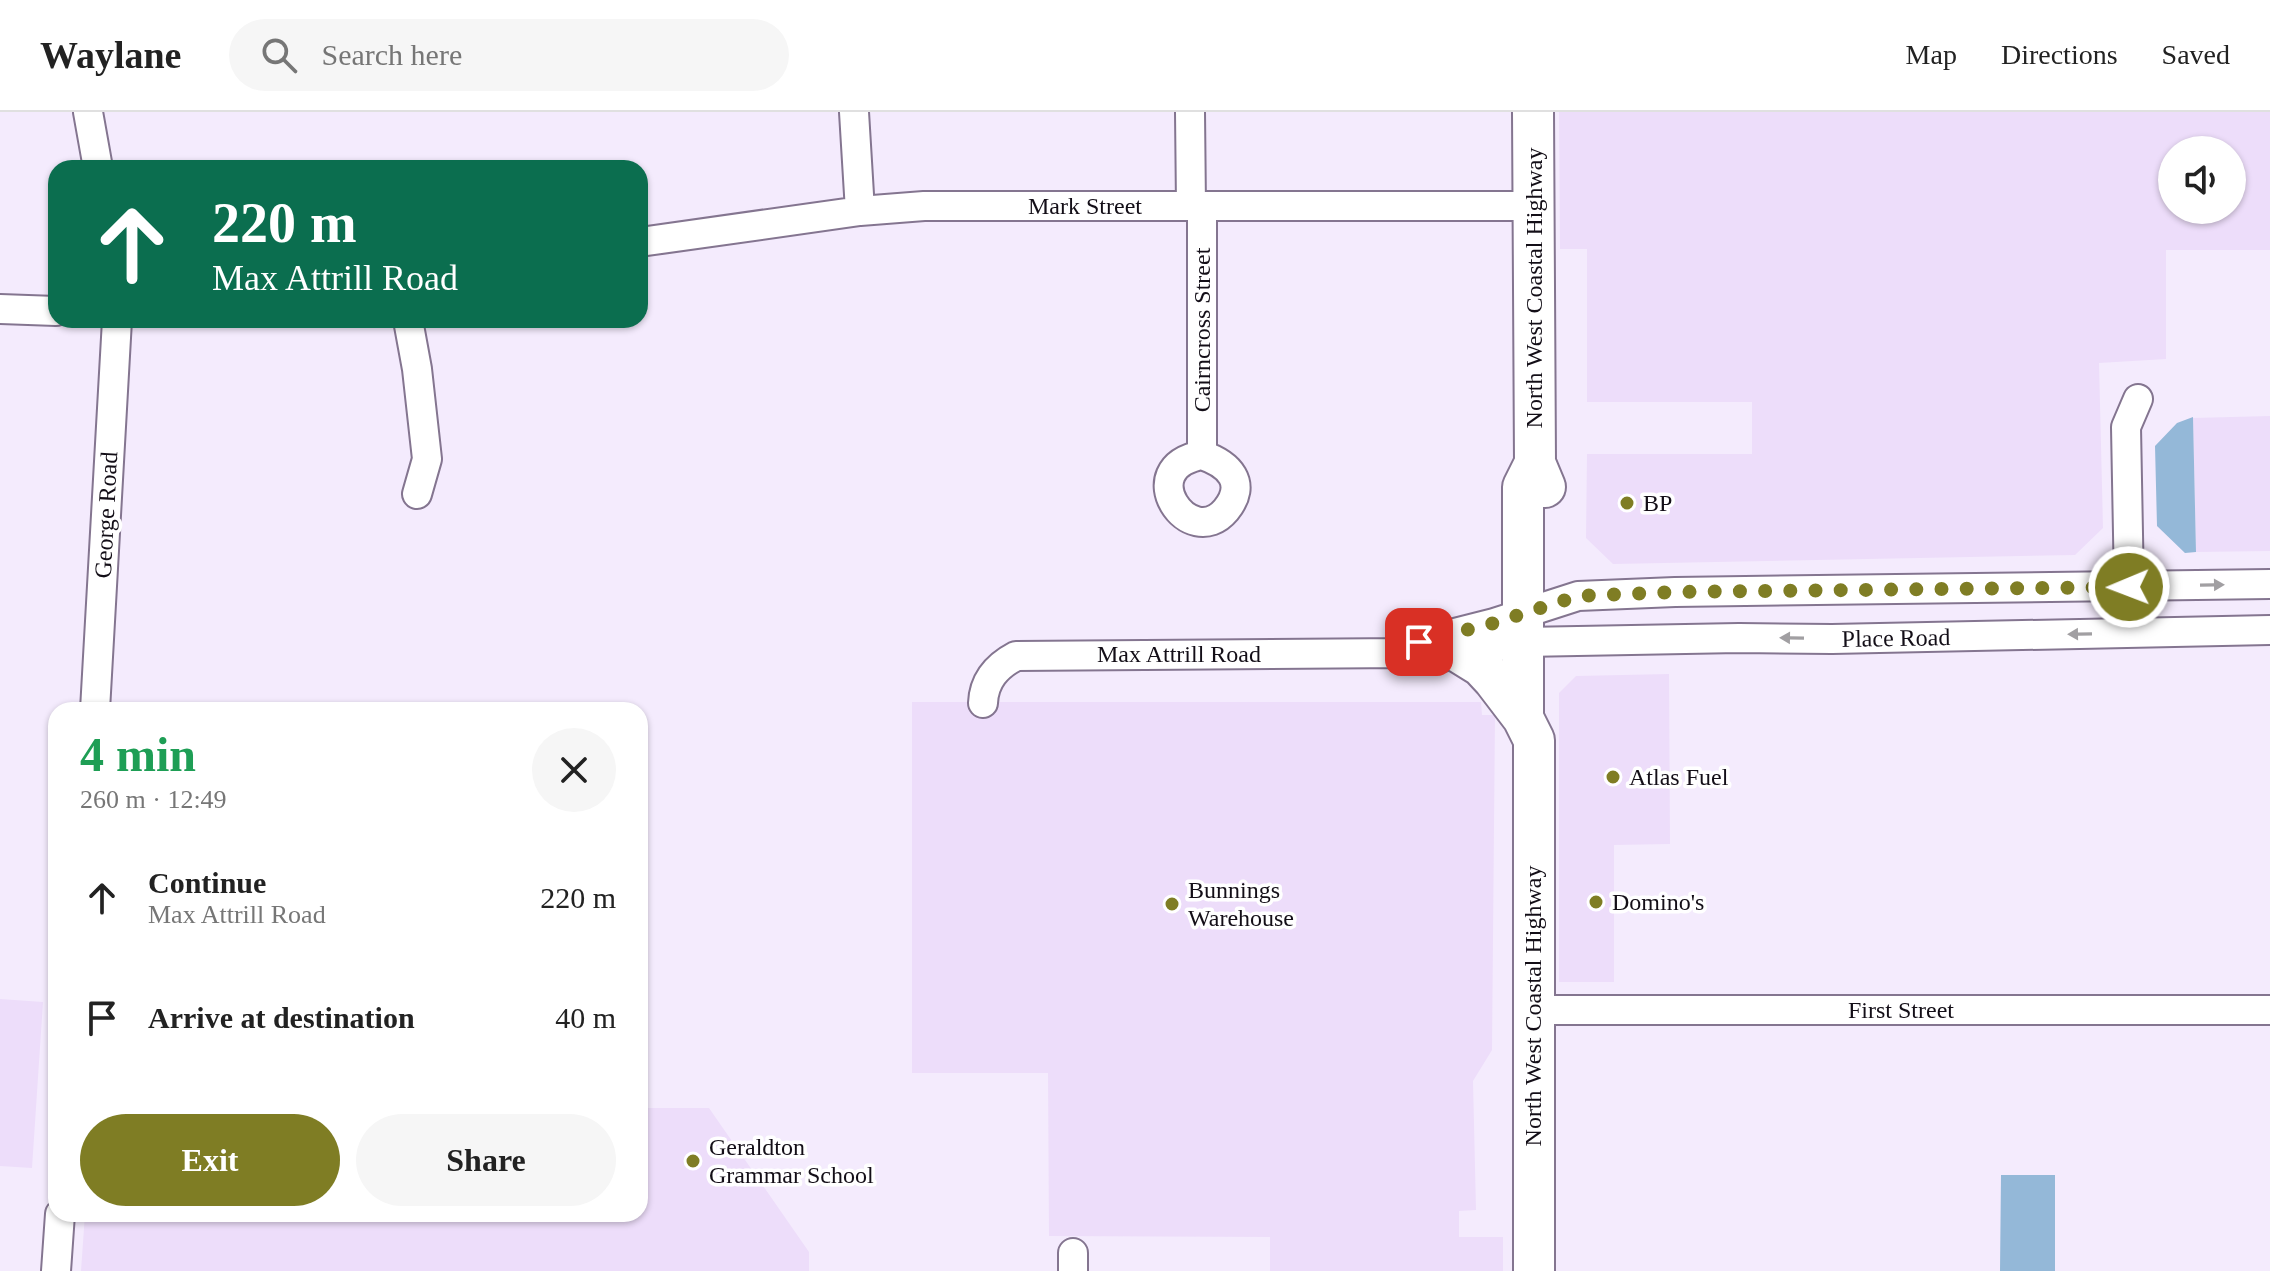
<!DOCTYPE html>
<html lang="en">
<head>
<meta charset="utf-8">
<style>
	body { margin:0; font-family:Georgia,serif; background:#f6f6f6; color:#222; height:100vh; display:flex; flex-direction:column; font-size:30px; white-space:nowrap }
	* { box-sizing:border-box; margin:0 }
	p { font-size:26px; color:#767676 }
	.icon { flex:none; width:44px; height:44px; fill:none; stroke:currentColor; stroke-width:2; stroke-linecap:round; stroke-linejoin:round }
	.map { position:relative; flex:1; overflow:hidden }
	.panel { position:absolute; left:48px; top:590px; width:600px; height:520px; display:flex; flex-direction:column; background:#fff; border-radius:24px; box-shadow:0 2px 6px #0004 }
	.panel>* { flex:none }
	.guide { position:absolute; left:48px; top:48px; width:600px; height:168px; border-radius:24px; box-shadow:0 2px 6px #0004; background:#0b6e4f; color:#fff; overflow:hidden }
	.fabs { position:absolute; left:2158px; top:24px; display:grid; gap:16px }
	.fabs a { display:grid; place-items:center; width:88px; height:88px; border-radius:50%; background:#fff; box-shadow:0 2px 6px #0004; font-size:40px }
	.pin { position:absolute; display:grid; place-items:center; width:68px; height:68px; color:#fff; margin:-34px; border-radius:16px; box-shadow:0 4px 12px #0006 }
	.me { position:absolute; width:88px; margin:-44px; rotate:269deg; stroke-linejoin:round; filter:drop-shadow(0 0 6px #0008) }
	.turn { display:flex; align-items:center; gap:28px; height:168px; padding:0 32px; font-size:36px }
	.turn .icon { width:104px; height:104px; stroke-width:2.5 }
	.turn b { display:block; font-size:56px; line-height:68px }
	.round { display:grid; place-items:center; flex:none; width:84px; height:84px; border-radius:42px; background:#f6f6f6 }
	.head { display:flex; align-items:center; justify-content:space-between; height:136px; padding:0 32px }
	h1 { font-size:48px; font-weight:700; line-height:60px; color:#1e9e55 }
	.button { display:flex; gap:16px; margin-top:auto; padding:16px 32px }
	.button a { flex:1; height:92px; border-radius:48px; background:#7f7d24; color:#fff; font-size:32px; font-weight:700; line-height:92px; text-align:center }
	.button a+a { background:#f6f6f6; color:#222 }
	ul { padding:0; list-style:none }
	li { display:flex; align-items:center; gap:24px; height:120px; padding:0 32px }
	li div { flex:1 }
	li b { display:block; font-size:30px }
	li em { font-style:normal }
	header { display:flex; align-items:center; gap:48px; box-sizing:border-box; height:112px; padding:0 40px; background:#fff; border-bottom:2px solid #e0e0e0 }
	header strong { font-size:38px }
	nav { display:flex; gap:44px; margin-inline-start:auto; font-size:28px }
	.search { width:560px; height:72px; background:#f6f6f6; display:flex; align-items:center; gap:20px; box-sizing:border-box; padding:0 28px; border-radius:44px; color:#767676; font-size:30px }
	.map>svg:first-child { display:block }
	.built { fill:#edddfa; fill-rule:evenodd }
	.water { fill:#94b8d8 }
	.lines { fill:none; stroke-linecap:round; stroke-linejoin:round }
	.minor-casing { stroke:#847590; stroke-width:32 }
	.highway-casing { stroke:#847590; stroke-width:44 }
	.minor { stroke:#fff; stroke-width:28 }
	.highway { stroke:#fff; stroke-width:40 }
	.oneway { fill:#a19fa2 }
	.route { stroke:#7f7d24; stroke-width:14; stroke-dasharray:0 25.2 }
	.poi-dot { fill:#7f7d24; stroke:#fff; stroke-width:3 }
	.labels { text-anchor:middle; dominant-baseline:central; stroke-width:7; stroke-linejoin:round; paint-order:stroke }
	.street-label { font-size:24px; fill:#130e17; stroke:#fff }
	.poi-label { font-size:24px; fill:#130e17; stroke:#fff; text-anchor:start }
</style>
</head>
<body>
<header>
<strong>Waylane</strong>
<div class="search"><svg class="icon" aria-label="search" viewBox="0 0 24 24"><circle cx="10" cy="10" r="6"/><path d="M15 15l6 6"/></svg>Search here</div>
<nav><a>Map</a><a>Directions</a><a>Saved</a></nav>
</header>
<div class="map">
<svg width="2270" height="1159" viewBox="0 0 2270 1159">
	<rect width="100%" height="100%" fill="#f4ebfd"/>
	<path class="built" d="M1559,0H2270V138H2166V247L2099,251L2103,416L2075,443L1613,452L1586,426L1587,342H1752V290H1587V137H1560ZM2172,38H2232V98H2172Z
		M2270,304V439L2196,440L2193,306Z
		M1669,562L1670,732L1614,733V870H1559V581L1576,564Z
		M912,590H1481L1482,603H1495L1492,938L1473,969L1476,1098L1459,1099V1125H1503V1159H1270V1125L1049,1124L1048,961H912Z
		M0,887L43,890L32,1056L0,1054Z
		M640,996H709L809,1140V1159H81L85,1102H640Z"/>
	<path class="water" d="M2193,305L2196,440L2185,441L2157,414L2155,334L2177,311Z
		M2001,1063H2055V1159H2000Z"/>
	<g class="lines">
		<defs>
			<path id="minor" d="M88,0L98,56
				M854,0L860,99
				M1190,0L1191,94
				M1202,94V343C1131,356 1190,441 1226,398C1248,371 1229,352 1202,343
				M640,130L860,99L924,94H1532
				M0,197L56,199
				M408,208L417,257L427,347L417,382
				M2129,475L2126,315L2138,287
				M1403,541L1419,530L1494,511L1578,484L1675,480L2270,472
				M983,591C984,568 997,554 1016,544L1403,541L1426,548L1522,530L1739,526L1832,527L2270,518
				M95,598L117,208
				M1532,898H2270
				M1073,1141V1159
				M56,1159L60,1102"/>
			<path id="highway" d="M1533,0L1535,351L1545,375
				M1460,541L1481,554L1494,568L1523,606
				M1534,1159V628L1523,606V375L1535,351"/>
		</defs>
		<use href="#minor" class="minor-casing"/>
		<use href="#highway" class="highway-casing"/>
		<use href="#minor" class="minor"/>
		<use href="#highway" class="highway"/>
	</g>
	<defs><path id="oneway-solid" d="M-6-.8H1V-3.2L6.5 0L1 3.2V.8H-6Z" transform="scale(2)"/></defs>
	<g class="oneway">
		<use href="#oneway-solid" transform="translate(2212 473) rotate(-1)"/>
		<use href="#oneway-solid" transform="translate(2080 522) rotate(179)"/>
		<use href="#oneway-solid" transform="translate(1792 526) rotate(-179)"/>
	</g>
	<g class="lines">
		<path class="route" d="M1419,530L1494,511L1578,484L1675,480L2129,475"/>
	</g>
	<g class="poi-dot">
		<circle cx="1627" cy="391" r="8"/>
		<circle cx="1613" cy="665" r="8"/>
		<circle cx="1596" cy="790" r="8"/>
		<circle cx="1172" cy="792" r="8"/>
		<circle cx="693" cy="1049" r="8"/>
	</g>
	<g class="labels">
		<g class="street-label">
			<text x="1085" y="94">Mark Street</text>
			<text transform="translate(1534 176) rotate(-90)">North West Coastal Highway</text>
			<text transform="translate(1202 218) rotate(-90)">Cairncross Street</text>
			<text transform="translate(106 403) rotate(-87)">George Road</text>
			<text transform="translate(1896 526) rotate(-1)">Place Road</text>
			<text x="1179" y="542">Max Attrill Road</text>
			<text transform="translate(1533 894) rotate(-90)">North West Coastal Highway</text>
			<text x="1901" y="898">First Street</text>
		</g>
		<g class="poi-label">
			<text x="1643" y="391">BP</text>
			<text x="1629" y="665">Atlas Fuel</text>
			<text x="1188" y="778">Bunnings<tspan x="1188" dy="28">Warehouse</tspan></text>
			<text x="1612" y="790">Domino's</text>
			<text x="709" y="1035">Geraldton<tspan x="709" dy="28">Grammar School</tspan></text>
		</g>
	</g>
</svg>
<div class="fabs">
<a><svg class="icon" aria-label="sound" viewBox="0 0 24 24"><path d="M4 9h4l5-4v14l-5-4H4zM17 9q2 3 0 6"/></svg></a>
</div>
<div class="pin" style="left:1419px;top:530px;background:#d93025"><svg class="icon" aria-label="arrive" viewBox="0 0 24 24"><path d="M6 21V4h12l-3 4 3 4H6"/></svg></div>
<svg class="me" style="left:2129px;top:475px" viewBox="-20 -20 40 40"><circle r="17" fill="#7f7d24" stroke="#fff" stroke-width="3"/><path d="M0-11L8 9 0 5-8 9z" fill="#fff"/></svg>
<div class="guide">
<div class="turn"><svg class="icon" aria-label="ahead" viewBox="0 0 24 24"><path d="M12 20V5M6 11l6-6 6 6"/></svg><div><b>220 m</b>Max Attrill Road</div></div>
</div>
<section class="panel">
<div class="head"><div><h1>4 min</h1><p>260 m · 12:49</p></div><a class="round"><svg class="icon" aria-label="close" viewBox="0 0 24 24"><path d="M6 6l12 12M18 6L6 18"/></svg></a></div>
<ul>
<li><svg class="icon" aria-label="ahead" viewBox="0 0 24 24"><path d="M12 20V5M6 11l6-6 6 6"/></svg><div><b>Continue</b><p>Max Attrill Road</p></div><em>220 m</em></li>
<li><svg class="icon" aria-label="arrive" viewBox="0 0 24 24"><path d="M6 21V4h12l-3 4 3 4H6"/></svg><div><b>Arrive at destination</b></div><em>40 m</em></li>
</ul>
<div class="button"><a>Exit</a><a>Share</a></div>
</section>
</div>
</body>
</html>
